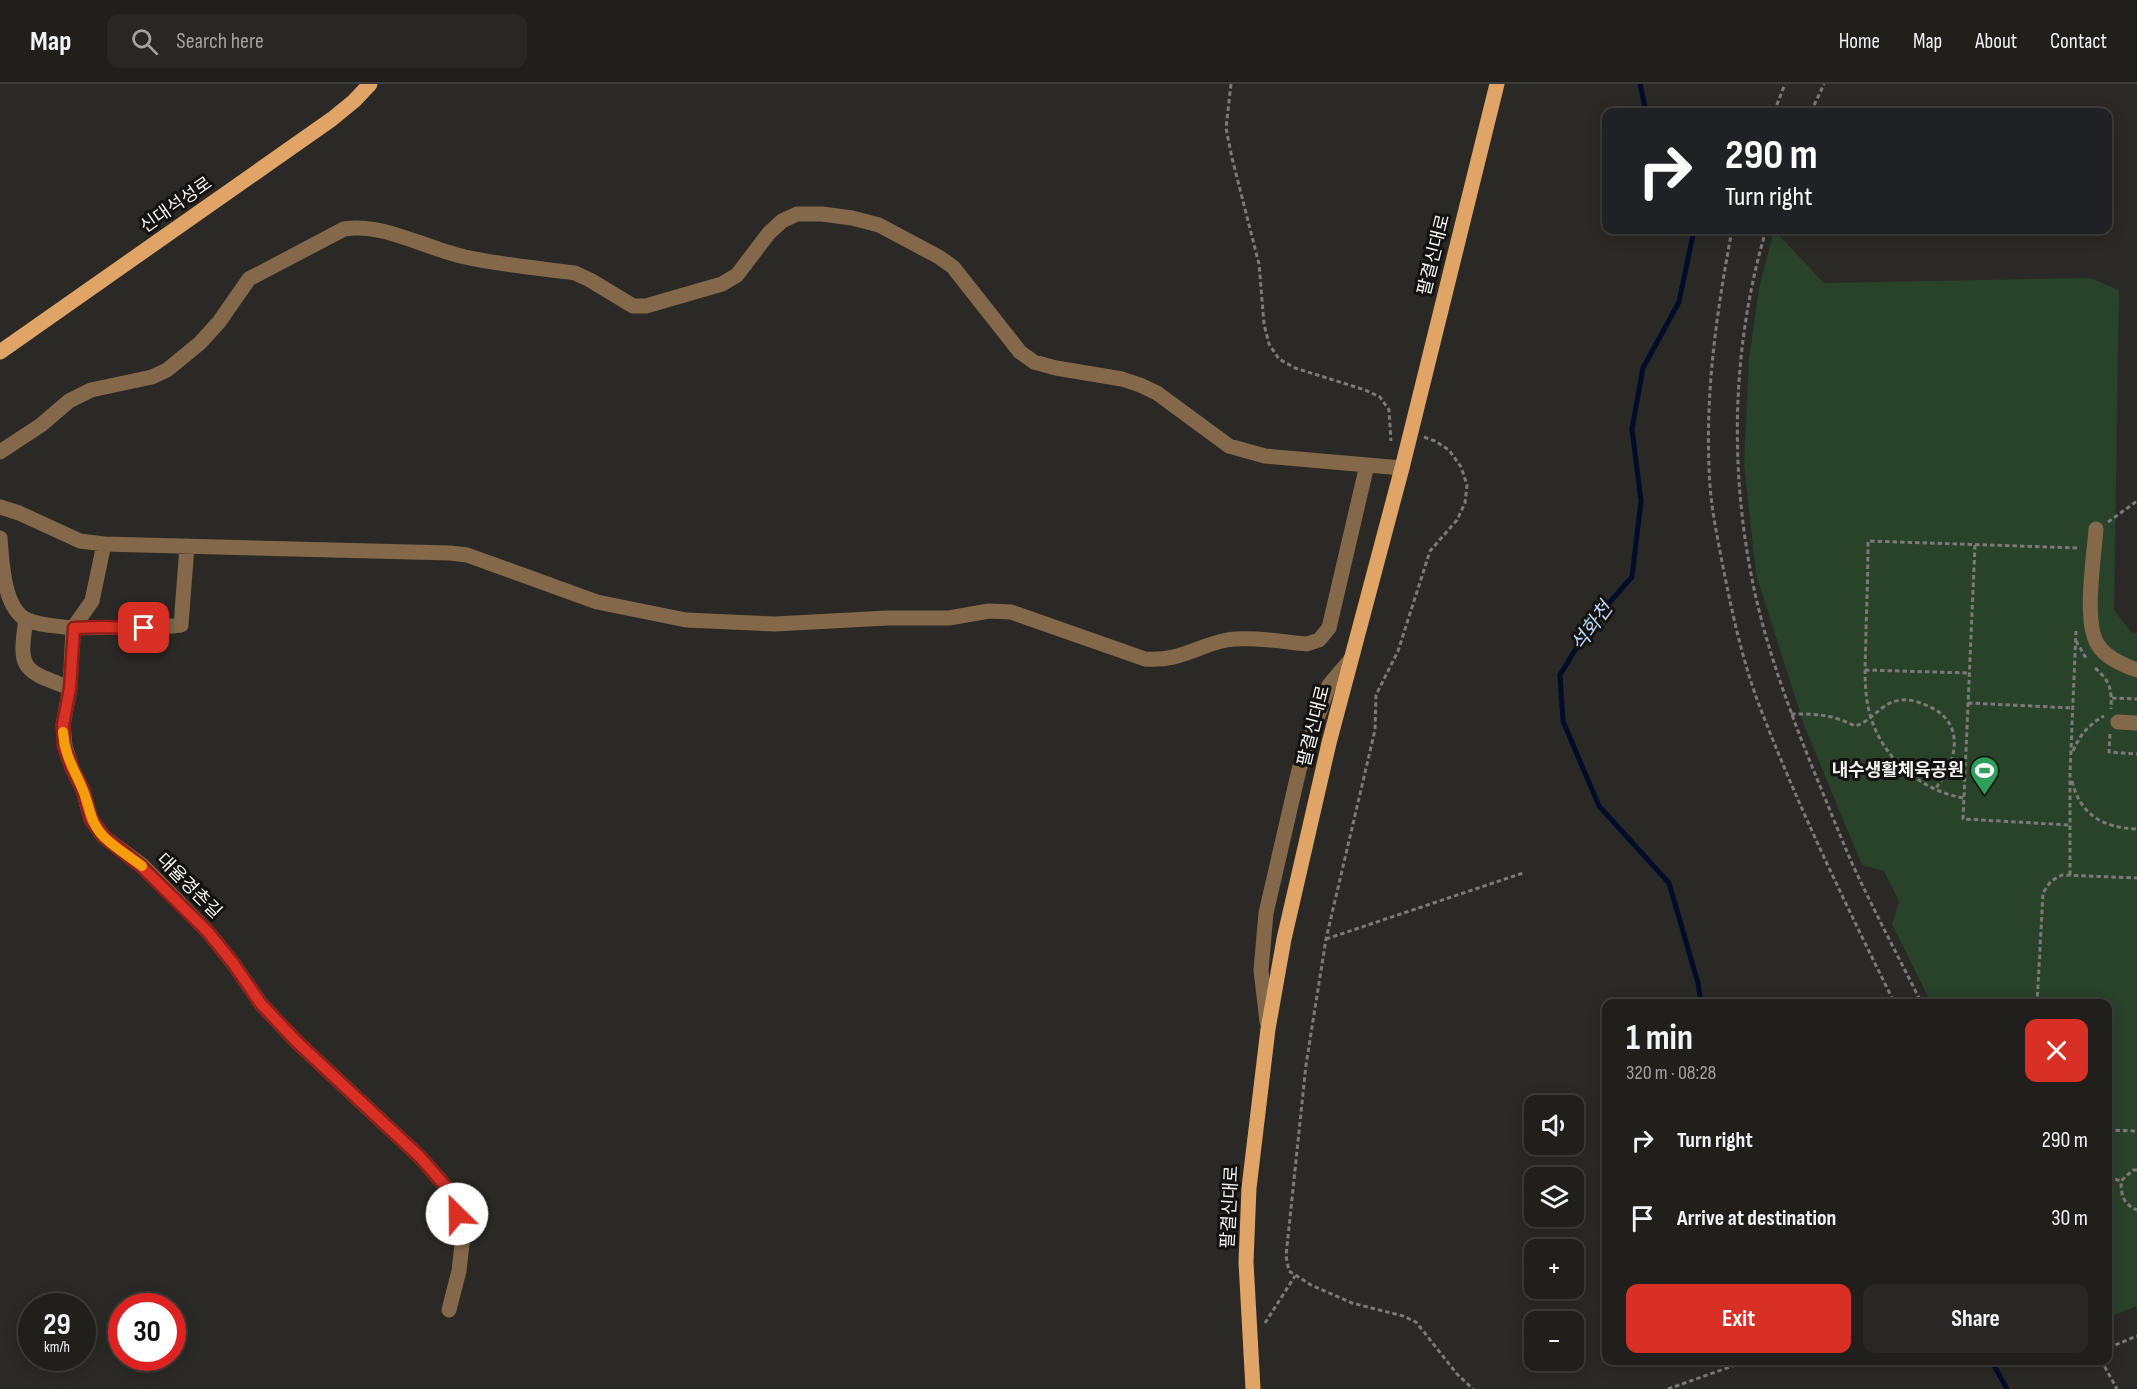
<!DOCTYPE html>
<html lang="en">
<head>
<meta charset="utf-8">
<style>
	body { margin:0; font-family:"Sofia Sans Condensed","Noto Sans KR",sans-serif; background:#282725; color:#f1f3f6; height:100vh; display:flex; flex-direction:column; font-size:22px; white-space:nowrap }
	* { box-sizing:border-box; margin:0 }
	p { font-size:20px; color:#a2a2a3 }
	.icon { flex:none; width:33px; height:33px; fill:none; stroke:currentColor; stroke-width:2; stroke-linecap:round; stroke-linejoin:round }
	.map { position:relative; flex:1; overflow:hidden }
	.details { position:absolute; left:1602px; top:915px; width:510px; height:366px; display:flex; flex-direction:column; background:#201f1c; border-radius:12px; box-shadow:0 3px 15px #0003,0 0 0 2px #3d3d3b }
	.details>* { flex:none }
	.hud { position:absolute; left:1602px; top:24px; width:510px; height:126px; border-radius:12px; box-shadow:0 3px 15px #0003,0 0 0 2px #3d3d3b; background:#202124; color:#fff; overflow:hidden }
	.tools { position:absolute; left:1524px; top:1011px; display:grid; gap:12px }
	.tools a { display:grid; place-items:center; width:60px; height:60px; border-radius:12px; background:#201f1c; box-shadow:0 3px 15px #0003,0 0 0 2px #3d3d3b; font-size:30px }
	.speed { position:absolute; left:18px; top:1209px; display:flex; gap:12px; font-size:30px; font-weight:700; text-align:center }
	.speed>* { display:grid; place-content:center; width:78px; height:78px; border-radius:50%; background:#201f1c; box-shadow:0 3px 15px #0003,0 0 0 2px #3d3d3b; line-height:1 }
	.speed small { font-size:15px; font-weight:400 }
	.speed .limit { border:9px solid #d22; background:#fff; color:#111 }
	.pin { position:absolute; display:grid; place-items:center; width:51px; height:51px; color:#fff; margin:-26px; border-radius:12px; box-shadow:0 3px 9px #0006 }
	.me { position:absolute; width:66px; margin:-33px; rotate:337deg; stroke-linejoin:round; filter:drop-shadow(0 0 4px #0008) }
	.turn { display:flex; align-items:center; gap:21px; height:126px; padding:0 24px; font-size:27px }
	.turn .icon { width:78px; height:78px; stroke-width:2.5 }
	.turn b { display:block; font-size:42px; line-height:51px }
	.round { display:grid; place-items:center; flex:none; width:63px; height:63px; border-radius:12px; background:#282725 }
	.summary { display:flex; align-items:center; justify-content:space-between; height:102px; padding:0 24px }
	h1 { font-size:36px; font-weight:700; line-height:45px }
	.button { display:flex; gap:12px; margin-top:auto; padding:12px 24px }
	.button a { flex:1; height:69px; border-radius:12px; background:#d93025; color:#fff; font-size:24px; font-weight:700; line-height:69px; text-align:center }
	.button a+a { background:#282725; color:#f1f3f6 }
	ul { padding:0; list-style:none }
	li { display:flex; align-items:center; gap:18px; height:78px; padding:0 24px }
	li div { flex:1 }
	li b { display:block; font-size:22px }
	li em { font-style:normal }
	header { display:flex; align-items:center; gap:36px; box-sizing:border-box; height:84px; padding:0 30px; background:#201f1c; border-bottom:2px solid #3d3d3b }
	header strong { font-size:28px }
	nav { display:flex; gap:33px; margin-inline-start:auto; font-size:21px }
	.search { width:420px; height:54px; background:#282725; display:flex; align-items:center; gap:15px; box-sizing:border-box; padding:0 21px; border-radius:12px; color:#a2a2a3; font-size:22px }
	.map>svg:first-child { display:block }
	.green { fill:#29422a }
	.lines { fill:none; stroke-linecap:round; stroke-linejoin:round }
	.stream { stroke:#000d29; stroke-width:5 }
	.path { stroke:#7c7a77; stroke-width:3; stroke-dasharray:4.5 3; stroke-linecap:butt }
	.minor { stroke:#84684a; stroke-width:15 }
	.major { stroke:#e0a566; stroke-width:15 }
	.route-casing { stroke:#8d1f18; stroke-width:15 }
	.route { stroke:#d93025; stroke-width:10 }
	.slow { stroke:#f59e0b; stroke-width:10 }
	.labels { text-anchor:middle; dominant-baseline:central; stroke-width:6; stroke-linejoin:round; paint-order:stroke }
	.street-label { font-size:18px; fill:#f5f4f1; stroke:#131210 }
	.poi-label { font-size:18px; font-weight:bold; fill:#f5f4f1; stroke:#131210; text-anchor:end }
	.water-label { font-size:20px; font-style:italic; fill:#bad7f9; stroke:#131210 }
</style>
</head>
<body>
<header>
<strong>Map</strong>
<div class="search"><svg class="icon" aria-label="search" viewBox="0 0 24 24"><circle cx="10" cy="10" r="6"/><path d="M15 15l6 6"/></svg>Search here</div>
<nav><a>Home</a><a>Map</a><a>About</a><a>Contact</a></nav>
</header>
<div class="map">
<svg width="2137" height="1305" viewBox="0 0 2137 1305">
	<rect width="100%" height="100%" fill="#2b2925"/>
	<path class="green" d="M1774,146L1824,199L2090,194L2119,206L2114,526L2131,548L2137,549V1222L2108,1233V920L1931,919L1892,840L1899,818L1884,787L1862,781L1804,641L1756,490L1744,380L1749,275L1759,204Z"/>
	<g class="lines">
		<path class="stream" d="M1640,0L1646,28
			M1694,146L1679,218L1643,284L1632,345L1641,417L1632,493L1592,538L1560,591L1563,637L1599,722L1669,799L1698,899L1701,920
			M1991,1276L2007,1305"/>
		<path class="path" d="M1231,0L1226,44L1232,74L1259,180L1264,240L1269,260L1279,275L1295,284L1365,306L1380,313L1389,326L1391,357
			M1774,28L1785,0
			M1811,28L1824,0
			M1732,146C1716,231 1704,315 1710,402C1712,429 1718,456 1723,483C1733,533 1744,584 1763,631C1801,729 1848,825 1895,920
			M1766,146C1732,261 1729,383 1753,500C1766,563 1789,625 1813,685C1826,716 1838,747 1851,777C1873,825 1898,872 1922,920
			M1424,353L1435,357L1449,366L1461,383L1467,401L1465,419L1457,436L1430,467L1398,567L1376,611L1375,646L1326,855L1306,981L1286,1172L1289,1187L1311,1201L1352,1219L1403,1232L1416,1238L1457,1290L1473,1305
			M2108,438L2137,417
			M1975,461L1963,735L2070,741
			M2076,557L2086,574
			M2095,584C2110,597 2112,605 2111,625
			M1865,586L1969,589
			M2112,614L2137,615
			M1968,619L2073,624
			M1791,630C1817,630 1831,630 1855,642C1873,637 1882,617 1902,616C1911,615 1922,619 1930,623C1967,640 1956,680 1935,705
			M2110,650L2109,668L2137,670
			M2073,667C2080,651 2088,641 2104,632
			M2072,697C2080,731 2104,744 2137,745
			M1963,714C1911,704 1870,662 1866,608C1864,587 1866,565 1866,544C1867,515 1868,486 1868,457L2078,464V466
			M2070,791V689L2076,547
			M1326,855L1523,789
			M2037,920L2043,809L2051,797L2062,791L2137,794
			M2108,1046L2137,1047
			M2137,1086H2133L2121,1097C2121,1111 2123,1120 2137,1126
			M2108,1093L2121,1097
			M1265,1239L1295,1192
			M2108,1262L2115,1261L2137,1252
			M2101,1276L2117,1305
			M1668,1305L1741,1279"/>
		<path class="minor" d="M0,368L41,341L69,317L91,306L152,293L167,286L200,259L219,238L249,195L344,145C382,138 427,165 465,173C501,181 538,184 575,189L590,196L633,222H646L722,200L737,191L769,149L782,137L797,130H822L852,134L879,141L939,173L953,183L1020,268L1034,278L1056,284L1122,295L1140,301L1157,309L1229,362L1265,372L1402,384
			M0,423L19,429L80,457L104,460L450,469L467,471L597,518L686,536L775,540L887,534H949L989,527L1011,528L1145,575C1179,578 1196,562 1227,556C1249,552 1284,558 1307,560L1319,556L1329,544L1367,381
			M2096,445C2094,474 2083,538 2098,561C2106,574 2123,581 2137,586
			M0,454C2,477 3,524 27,536C41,542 59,542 73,544L70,604L63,641L65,662L72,684L83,706L91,735L104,753L142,781L208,848L233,879L261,920L297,958L420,1073L448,1105L457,1130L462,1160L459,1187L449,1226
			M26,535C18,587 23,586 70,604
			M73,544C110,542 145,546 181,541L187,462
			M73,544L92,517L104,460
			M2118,638L2137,639
			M1267,938L1261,886L1266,829L1299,686L1329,601L1351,575"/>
		<path class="major" d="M0,268L332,35L354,17L370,0
			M1253,1305L1246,1178L1249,1104L1268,945L1284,855L1329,659L1402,384L1497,0"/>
	</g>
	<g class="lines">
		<defs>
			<path id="route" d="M144,544L100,543L74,544L70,604L63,641L64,662L72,684L83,706L91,735L104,753L141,782L208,848L233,879L261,920L297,958L420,1073L448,1105L457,1130"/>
		</defs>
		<use href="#route" class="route-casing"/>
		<use href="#route" class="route"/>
		<path class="slow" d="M63,648C65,673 74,684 83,706C90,723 90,739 104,753C115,764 129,772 142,782"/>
	</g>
	<defs>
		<symbol id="stadium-pin" viewBox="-11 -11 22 30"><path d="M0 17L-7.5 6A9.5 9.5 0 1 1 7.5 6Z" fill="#2e9e5b" stroke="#131210"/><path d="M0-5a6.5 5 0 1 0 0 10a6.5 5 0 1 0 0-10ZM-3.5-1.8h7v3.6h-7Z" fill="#fff"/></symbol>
	</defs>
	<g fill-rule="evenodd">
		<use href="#stadium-pin" x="1968" y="670" width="33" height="45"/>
	</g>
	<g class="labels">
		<g class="street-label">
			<text transform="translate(176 121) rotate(-35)">신대석성로</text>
			<text transform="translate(1434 171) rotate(-76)">팔결신대로</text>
			<text transform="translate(1314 642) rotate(-76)">팔결신대로</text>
			<text transform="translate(189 802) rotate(45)">대율경촌길</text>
			<text transform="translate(1230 1123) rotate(-87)">팔결신대로</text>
		</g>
		<g class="poi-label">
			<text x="1964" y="686">내수생활체육공원</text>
		</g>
		<g class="water-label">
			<text transform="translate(1592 543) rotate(-54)">석화천</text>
		</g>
	</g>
</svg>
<div class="tools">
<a><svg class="icon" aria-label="sound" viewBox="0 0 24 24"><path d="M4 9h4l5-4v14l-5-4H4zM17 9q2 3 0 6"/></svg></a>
<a><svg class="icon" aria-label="layers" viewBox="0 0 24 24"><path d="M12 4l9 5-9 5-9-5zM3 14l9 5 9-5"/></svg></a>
<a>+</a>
<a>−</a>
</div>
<div class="speed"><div>29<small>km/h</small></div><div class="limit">30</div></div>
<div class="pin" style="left:144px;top:544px;background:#d93025"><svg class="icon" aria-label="arrive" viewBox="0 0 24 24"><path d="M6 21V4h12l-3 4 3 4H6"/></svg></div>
<svg class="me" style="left:457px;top:1130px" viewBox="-20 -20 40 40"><circle r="19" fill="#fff"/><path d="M0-13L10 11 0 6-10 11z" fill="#d93025"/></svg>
<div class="hud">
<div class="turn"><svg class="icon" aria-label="right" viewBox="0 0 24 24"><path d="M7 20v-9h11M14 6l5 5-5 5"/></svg><div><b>290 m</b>Turn right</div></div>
</div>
<section class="details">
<div class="summary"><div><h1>1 min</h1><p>320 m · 08:28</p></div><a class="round" style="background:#d93025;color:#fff"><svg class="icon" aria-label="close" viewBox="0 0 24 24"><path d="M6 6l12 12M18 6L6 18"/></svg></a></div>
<ul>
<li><svg class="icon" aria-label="right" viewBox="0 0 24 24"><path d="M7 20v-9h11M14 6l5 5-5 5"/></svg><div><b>Turn right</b></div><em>290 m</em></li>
<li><svg class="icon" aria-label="arrive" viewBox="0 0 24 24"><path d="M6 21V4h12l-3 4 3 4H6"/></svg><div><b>Arrive at destination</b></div><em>30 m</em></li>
</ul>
<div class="button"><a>Exit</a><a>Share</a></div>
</section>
</div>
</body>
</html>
